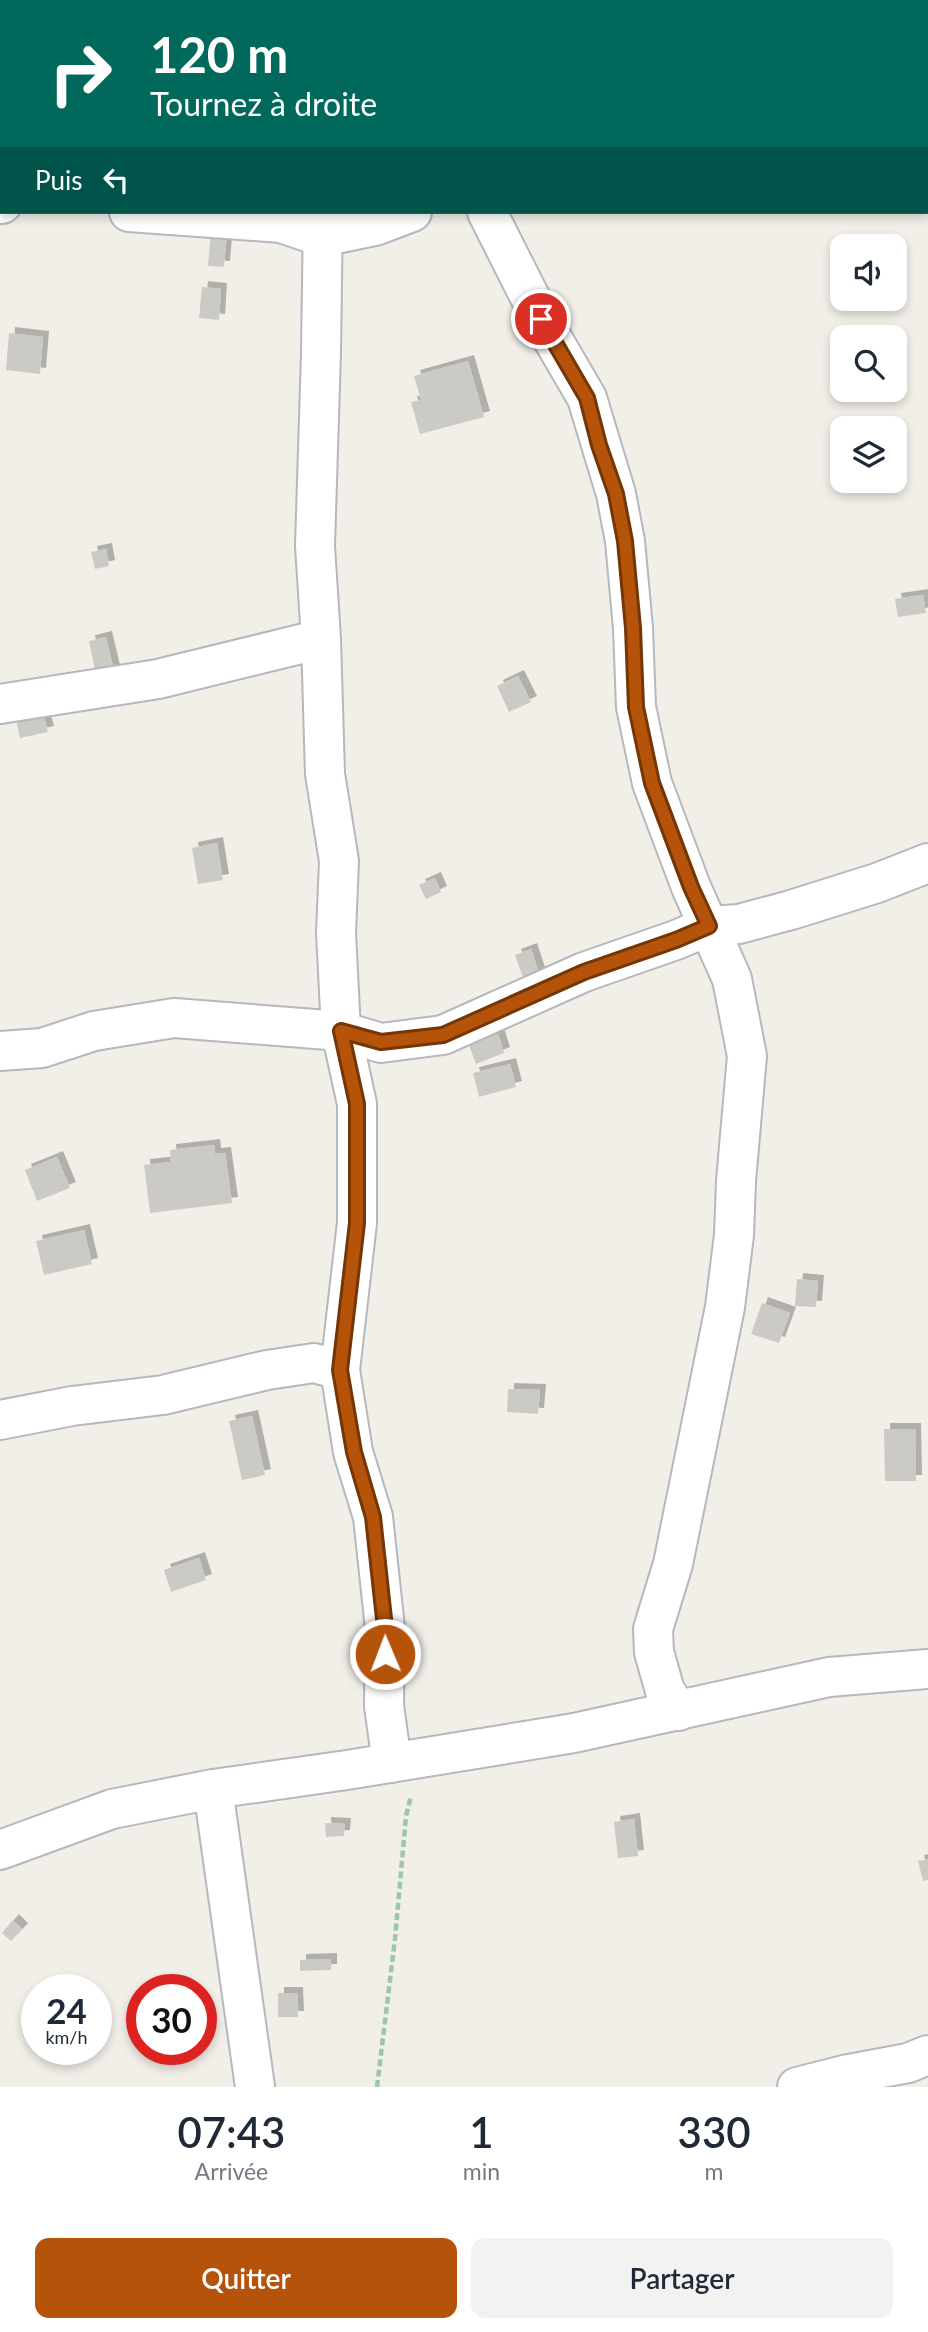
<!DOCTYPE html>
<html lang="fr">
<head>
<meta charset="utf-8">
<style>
	body { margin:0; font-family:Lato,sans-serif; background:#f2f2f3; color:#1f2937; height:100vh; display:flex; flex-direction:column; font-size:26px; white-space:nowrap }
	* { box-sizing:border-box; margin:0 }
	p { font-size:23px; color:#747a83 }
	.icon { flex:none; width:38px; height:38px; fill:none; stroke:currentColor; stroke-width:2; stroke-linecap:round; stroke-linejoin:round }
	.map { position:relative; height:2087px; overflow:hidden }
	.details { display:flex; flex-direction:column; background:#fff; flex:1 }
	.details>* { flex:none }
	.hud { position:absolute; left:0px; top:0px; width:929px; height:214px; box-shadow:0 4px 10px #0003; background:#00695c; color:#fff; overflow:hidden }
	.controls { position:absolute; left:830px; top:234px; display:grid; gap:14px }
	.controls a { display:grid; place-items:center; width:77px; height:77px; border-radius:14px; background:#fff; box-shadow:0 4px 10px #0003; font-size:35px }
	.speed { position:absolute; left:21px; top:1974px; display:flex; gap:14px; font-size:35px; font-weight:700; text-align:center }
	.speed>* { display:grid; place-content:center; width:91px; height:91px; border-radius:50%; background:#fff; box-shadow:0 4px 10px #0003; line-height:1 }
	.speed small { font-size:18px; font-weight:400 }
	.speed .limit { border:10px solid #d22; background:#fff; color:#111 }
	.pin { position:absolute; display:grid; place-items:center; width:60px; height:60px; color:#fff; margin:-30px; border:4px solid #fff; border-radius:50%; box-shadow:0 2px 7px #0007 }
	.me { position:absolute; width:77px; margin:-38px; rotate:359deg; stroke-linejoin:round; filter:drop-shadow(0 0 5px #0008) }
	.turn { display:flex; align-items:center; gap:24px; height:147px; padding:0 35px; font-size:32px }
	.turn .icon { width:91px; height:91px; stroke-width:2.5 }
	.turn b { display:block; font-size:49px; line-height:60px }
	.then { display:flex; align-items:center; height:66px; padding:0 35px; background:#0003; gap:14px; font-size:26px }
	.eta { display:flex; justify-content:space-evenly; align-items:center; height:119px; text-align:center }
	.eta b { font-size:42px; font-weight:600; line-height:49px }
	.button { display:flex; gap:14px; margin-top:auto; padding:14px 35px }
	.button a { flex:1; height:80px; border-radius:14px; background:#b45309; color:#fff; font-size:28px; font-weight:600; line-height:80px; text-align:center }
	.button a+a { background:#f2f2f3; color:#1f2937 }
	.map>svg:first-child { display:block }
	.building { fill:#cccac5; filter:url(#shadow) }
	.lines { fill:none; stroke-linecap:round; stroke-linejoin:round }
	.minor-casing { stroke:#b5b8bc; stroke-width:42 }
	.path { stroke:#9cc7a9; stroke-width:4.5; stroke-dasharray:7 3.5; stroke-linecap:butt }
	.minor { stroke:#fff; stroke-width:38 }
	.route-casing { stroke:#753606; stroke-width:18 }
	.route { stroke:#b45309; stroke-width:12 }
</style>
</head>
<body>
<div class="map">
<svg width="928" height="2087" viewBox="0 0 928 2087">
	<defs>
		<filter id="shadow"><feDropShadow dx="6" dy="-6" stdDeviation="0" flood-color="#0004"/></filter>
	</defs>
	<rect width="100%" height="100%" fill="#f1efe8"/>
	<path class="building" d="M211,230L227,231L224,267L208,266Z
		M202,287L221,289L219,320L199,318Z
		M9,333L43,337L40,374L6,370Z
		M468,361L484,417L420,434L411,402L421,400L414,376Z
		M106,549L109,566L95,569L91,552Z
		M923,595L926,613L898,617L895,599Z
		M106,637L114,671L96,675L89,641Z
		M518,676L531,702L509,712L497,686Z
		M43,714L48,732L20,738L16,720Z
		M217,843L223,880L198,884L192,848Z
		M435,878L441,892L426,899L419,885Z
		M531,949L542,982L526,986L515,955Z
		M498,1034L504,1053L476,1064L469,1045Z
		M510,1064L516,1087L479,1097L473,1073Z
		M214,1145L215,1154L225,1153L232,1203L150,1213L144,1165L171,1162L170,1150Z
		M57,1157L70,1188L37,1201L25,1170Z
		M84,1230L92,1264L44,1275L36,1241Z
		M797,1279L818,1281L816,1307L795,1306Z
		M762,1303L790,1313L779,1343L751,1334Z
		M508,1389L540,1390L538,1414L507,1412Z
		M252,1416L265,1475L242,1480L229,1421Z
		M884,1429H915L916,1481H885Z
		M199,1558L206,1580L171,1592L164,1570Z
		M634,1819L638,1856L618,1858L614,1822Z
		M325,1823L345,1824L344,1836L326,1837Z
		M928,1859V1880L923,1881L918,1861Z
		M13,1920L22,1929L11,1941L2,1933Z
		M331,1959V1970L300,1971V1960Z
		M278,1993H297L298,2017H278Z"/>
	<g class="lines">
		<defs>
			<path id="minor" d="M327,2V0
				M607,2L608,0
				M0,204H2
				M129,212L281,223L322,237L375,226L412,212
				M323,212L321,353L315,546L321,639L325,774L339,861L336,933L341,1031L357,1104V1223L340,1370L353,1452L373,1517L385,1628L384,1706L392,1763
				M487,212L541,319L587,398L616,494L625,541L633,628L636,707L652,783L691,887L732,979L747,1056L736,1181L734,1235L725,1307L673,1564L653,1629L654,1652L665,1691L679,1711
				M0,704L158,679L321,639
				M0,1051L42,1048L94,1031L174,1018L341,1031L381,1043L443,1035L584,972L676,940L709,926L739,924L791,910L877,883L928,863
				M0,1420L72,1406L163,1395L267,1370L314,1363L340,1370
				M213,1789L255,2087
				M0,1850L112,1809L213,1789L347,1770L574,1733L829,1677L928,1669
				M797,2087L844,2075L908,2063L928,2055"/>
		</defs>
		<use href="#minor" class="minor-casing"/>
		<path class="path" d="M262,0L263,2
			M377,2087L395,1939L406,1816L411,1796"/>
		<use href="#minor" class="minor"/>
	</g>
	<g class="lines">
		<defs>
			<path id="route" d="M385,1654V1628L373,1517L354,1452L340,1370L357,1223V1104L341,1031L381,1042L443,1035L584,972L676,940L709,926L691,887L652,783L636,707L633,628L625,541L616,494L599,445L587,398L541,319"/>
		</defs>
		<use href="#route" class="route-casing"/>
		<use href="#route" class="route"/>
	</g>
</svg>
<div class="controls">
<a><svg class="icon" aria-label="sound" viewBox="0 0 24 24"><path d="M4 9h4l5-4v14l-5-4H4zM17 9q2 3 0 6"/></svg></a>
<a><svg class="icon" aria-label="search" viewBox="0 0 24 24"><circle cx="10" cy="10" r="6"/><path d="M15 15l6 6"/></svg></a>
<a><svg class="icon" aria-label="layers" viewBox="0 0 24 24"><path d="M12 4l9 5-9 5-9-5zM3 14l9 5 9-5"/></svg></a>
</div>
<div class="speed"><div>24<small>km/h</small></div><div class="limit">30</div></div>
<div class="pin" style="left:541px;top:319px;background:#d93025"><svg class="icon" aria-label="arrive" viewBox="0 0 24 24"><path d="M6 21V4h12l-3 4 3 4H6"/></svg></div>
<svg class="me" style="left:385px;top:1654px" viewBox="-20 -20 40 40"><circle r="17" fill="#b45309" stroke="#fff" stroke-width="3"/><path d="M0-11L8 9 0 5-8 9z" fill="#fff"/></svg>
<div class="hud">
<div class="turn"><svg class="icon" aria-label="right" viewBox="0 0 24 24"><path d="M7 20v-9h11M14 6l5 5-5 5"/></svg><div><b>120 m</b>Tournez à droite</div></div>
<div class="then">Puis<svg class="icon" aria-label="left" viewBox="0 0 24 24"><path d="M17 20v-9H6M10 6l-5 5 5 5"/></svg></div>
</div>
</div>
<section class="details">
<div class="eta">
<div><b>07:43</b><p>Arrivée</p></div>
<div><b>1</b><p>min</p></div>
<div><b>330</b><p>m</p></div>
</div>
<div class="button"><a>Quitter</a><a>Partager</a></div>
</section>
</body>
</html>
